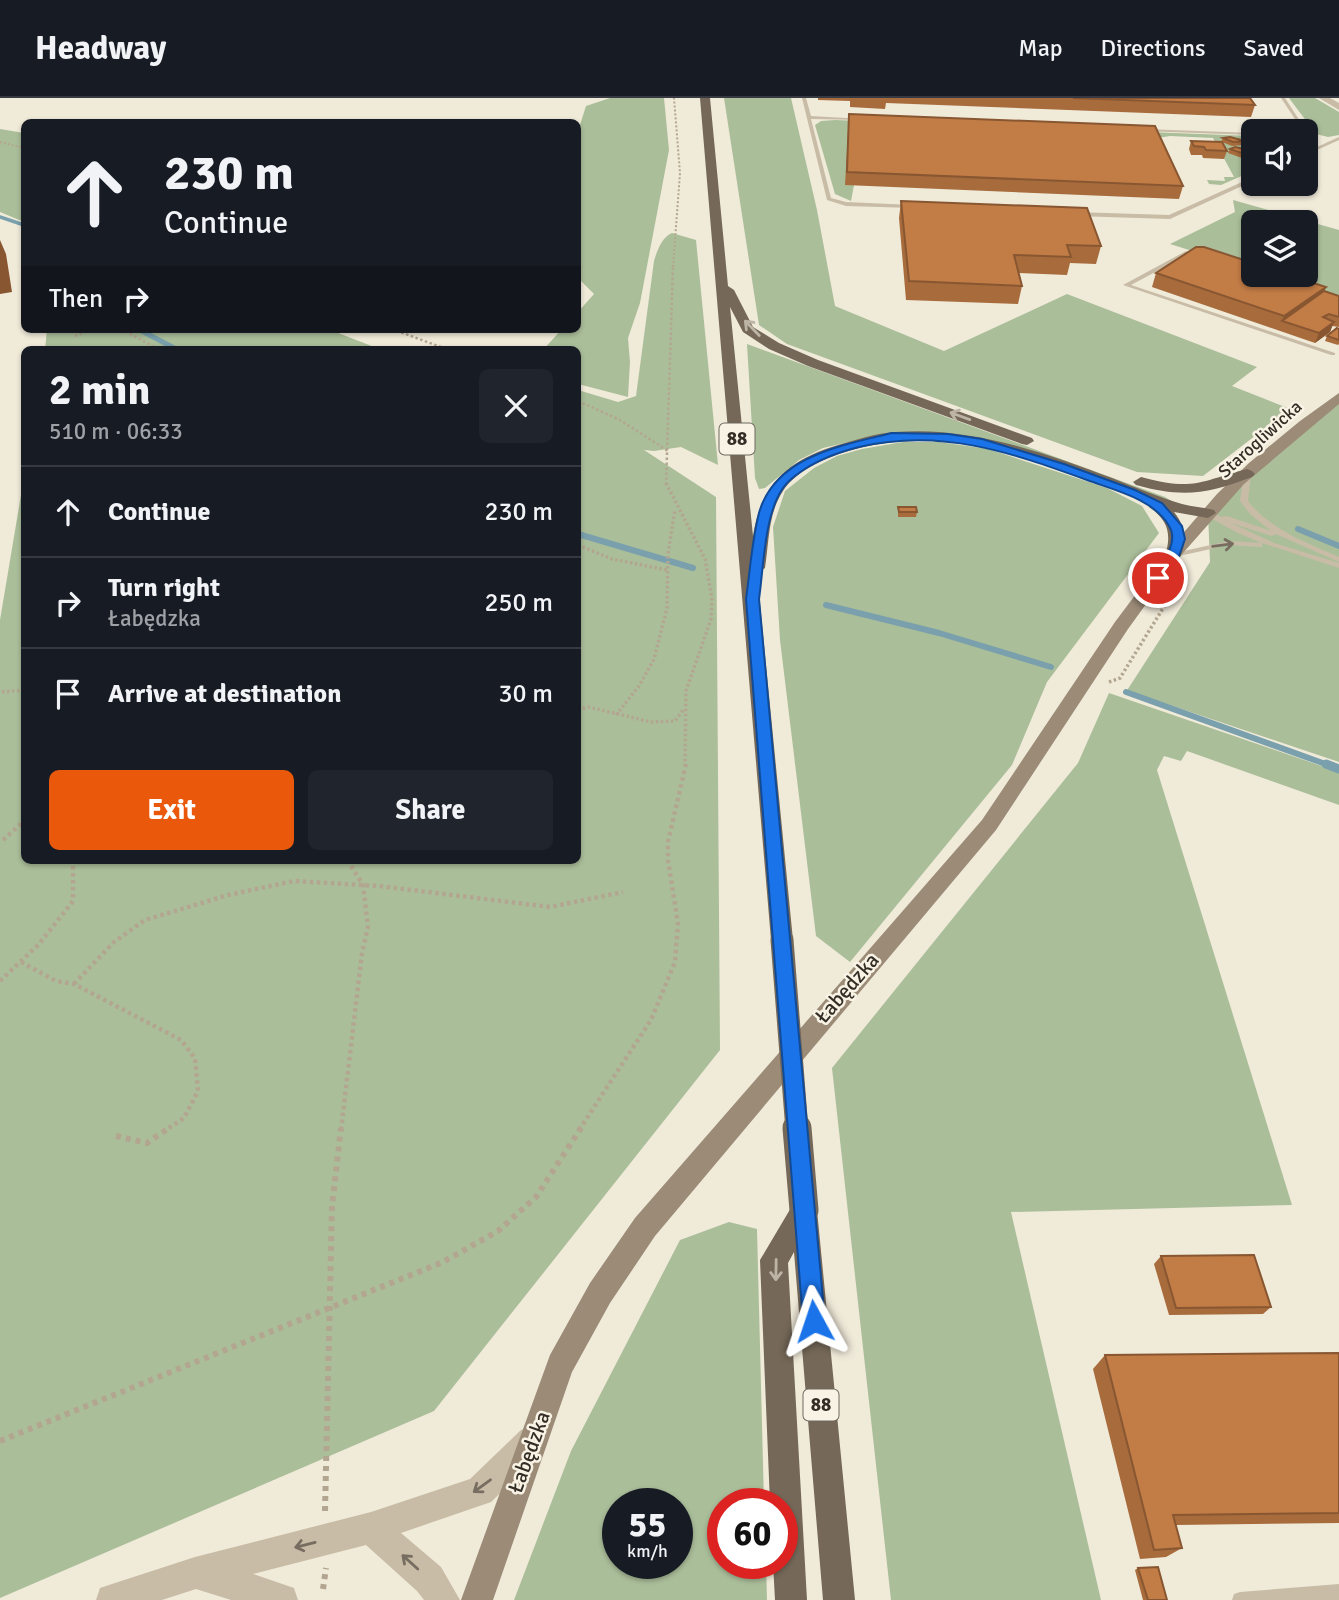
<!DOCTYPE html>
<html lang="en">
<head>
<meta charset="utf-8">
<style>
	body { margin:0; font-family:Signika,sans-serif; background:#20242c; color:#f1f3f6; height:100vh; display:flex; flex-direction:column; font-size:26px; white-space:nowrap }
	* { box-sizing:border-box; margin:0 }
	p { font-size:23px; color:#9ea1a6 }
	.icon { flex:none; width:38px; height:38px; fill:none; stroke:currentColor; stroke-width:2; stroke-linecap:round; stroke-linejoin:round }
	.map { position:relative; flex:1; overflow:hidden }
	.side { position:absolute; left:21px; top:248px; width:560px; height:518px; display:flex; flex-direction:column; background:#171b24; border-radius:10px; box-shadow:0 2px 5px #0004 }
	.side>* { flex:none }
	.banner { position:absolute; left:21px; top:21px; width:560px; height:214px; border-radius:10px; box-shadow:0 2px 5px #0004; background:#171b24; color:#f1f3f6; overflow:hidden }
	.controls { position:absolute; left:1241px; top:21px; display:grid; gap:14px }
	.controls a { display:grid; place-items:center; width:77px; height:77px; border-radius:10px; background:#171b24; box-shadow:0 2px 5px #0004; font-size:35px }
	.speed { position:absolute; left:602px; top:1390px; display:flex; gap:14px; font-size:35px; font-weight:700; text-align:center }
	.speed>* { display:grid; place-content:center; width:91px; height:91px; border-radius:50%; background:#171b24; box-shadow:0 2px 5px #0004; line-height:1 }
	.speed small { font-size:18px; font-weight:400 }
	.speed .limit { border:10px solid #d22; background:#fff; color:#111 }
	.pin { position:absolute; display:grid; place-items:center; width:60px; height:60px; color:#fff; margin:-30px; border:4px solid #fff; border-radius:50%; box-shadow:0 2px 7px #0007 }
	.me { position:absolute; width:77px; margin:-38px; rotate:355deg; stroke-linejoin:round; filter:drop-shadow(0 0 5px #0008) }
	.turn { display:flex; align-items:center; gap:24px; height:147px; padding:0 28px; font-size:32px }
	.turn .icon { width:91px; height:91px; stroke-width:2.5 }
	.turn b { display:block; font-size:49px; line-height:60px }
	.then { display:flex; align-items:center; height:66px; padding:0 28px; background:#0003; gap:14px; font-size:26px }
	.round { display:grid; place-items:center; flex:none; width:74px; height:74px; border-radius:10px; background:#20242c }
	.overview { display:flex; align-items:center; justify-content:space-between; height:119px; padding:0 28px }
	h1 { font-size:42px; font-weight:800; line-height:52px }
	.button { display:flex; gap:14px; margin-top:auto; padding:14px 28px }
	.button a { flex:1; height:80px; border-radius:10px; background:#ea580c; color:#fff; font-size:28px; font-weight:800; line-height:80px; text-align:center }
	.button a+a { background:#20242c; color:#f1f3f6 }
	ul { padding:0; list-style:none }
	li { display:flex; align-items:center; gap:21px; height:91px; padding:0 28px; border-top:2px solid #363941 }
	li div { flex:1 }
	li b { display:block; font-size:26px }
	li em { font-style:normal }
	header { display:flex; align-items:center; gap:42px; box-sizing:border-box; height:98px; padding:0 35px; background:#171b24; border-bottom:2px solid #363941 }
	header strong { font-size:33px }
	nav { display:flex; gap:38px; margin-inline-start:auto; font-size:24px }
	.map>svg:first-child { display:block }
	.green { fill:#abbe9a; fill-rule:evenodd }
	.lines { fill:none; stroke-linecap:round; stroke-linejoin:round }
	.stream-far3 { stroke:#79a0ac; stroke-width:3.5 }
	.stream-far2 { stroke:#79a0ac; stroke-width:5 }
	.stream-far1 { stroke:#79a0ac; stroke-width:6 }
	.stream { stroke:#79a0ac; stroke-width:9 }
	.path-far4 { stroke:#b3a690; stroke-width:2; stroke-dasharray:2 2; stroke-linecap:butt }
	.path-far3 { stroke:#b3a690; stroke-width:2.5; stroke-dasharray:2.5 2.5; stroke-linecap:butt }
	.path-far2 { stroke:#b3a690; stroke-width:3.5; stroke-dasharray:2.5 2.5; stroke-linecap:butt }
	.path-far1 { stroke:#b3a690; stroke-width:4.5; stroke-dasharray:3.5 3.5; stroke-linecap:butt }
	.path { stroke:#b3a690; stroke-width:6; stroke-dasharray:5 5; stroke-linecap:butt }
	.lane { fill:#c8bca6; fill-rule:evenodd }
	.street { fill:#c8bca6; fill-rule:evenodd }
	.secondary { fill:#9b8b77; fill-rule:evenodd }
	.primary { fill:#756858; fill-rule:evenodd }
	.primary-bridge-far1 { stroke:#756858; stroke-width:23 }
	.primary-bridge { stroke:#756858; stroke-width:29 }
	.wall { fill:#a76b3c }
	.shaded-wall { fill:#885731 }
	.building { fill:#c27c46; stroke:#885731; stroke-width:2 }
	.oneway { stroke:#bdb4a6 }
	.oneway2 { stroke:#776d60 }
	.route { fill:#1a73e8; stroke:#114b97; stroke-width:2 }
	.labels { text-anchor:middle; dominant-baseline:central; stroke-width:5; stroke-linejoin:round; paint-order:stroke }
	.far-street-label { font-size:18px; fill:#342d26; stroke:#f8f3e5 }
	.shield { fill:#f8f3e5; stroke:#6f685f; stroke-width:2 }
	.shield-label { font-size:19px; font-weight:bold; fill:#342d26 }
	.street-label { font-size:21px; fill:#342d26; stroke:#f8f3e5 }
</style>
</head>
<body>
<header>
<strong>Headway</strong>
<nav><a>Map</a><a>Directions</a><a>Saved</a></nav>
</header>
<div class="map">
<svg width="1339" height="1502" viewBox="0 0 1339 1502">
	<rect width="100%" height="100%" fill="#f0ead9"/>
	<path class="green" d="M610,0H664L669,52L640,205L628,240L630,264L628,299L578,286V252H543L562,231H578V214L594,196L578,180V33L586,8Z
		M724,0H791L817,112L835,208L944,253L1067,196L1257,269L1232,288L1290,311L1203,378L1137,374L787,246L759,227Z
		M1289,0H1315L1339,14V37L1328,39L1316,36Z
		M835,22L1253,38V73L1221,87L1209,86L1207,82L1225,83L1224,79H1234L1213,40L1170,38L854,87L851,103L835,96L815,27L821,23Z
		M0,31L24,35V124L0,114Z
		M1233,102L1339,132V198L1269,177H1306V124H1253V172L1170,146L1235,114Z
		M672,135L696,142L718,367L681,349L654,353L644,352L716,399L720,952L434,1313L0,1500V522L24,379V763H578V292L618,304L636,298L654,163C657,153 662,139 672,135Z
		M47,231H328L382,252H45Z
		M747,246L1165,399L1175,405L1019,350L883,336L823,350L799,362L765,390L759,391L755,380Z
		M1339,299V664L1146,599L1141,600L1126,594L1210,464L1208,415Z
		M903,344H939L988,351L1107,390L1142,408L1159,435L1047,584L1012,667L850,864L816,838L780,542L773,429L785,393L814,370L837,358L862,351Z
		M1109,595L1339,674V707L1187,653L1181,663L1164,658L1157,672L1292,1107L1011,1114L1101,1502H891L832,970L1078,665Z
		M729,1124L757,1131L764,1405H723V1465H766L767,1502H514L571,1353L680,1142ZM618,1405H677V1465H618Z"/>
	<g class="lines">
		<path class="stream-far3" d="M0,119L24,127"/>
		<path class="stream-far2" d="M138,231L178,252"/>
		<path class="stream-far1" d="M1298,431L1339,448
			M578,436L693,470
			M826,507L939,535L1051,569
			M1126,594L1331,668"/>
		<path class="stream" d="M1326,666L1339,671"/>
		<path class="path-far4" d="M0,44L24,50
			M673,169L680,75L674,0"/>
		<path class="path-far3" d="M121,231L160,252
			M392,231L449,252
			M75,238L95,231
			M578,303L620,322L668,353
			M666,387L673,167"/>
		<path class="path-far2" d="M666,385L705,461L712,501L711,521L686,593L685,668
			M578,447L612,461L667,472
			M1109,584L1120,580L1170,499
			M2,594L24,592
			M578,612L589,609L651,624L675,623L684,611
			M616,617L639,588L654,561L667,510L668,456L675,411"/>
		<path class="path-far1" d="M3,742L24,723
			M21,864L56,883L74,886L181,942L195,960L198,993L184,1020L166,1032
			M0,883L39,846L73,803V763
			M74,886L114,844L145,822L228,797L294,783L379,788L550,809L623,794
			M341,1032L362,855L368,829L363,787L348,763
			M579,1032L651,922L675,864L678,826L668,762V744L686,666"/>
		<path class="path" d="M116,1038L147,1045L169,1030
			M0,1343L443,1164L498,1133L536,1099L581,1030
			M325,1413L332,1108L341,1030
			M323,1491L326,1470"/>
		<path class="lane" d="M802,0H806L811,18L864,21L862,22L811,21L831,100L846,104L912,107L914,110L846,108L827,102Z
			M1281,0H1285L1307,34L1303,33Z
			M1144,31L1253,35V37L1142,33Z
			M1339,39V42L1306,57V54Z
			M1253,79V83L1170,121L1075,118L1072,116L1075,114L1169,117Z
			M1186,153L1203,159L1200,161L1187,157L1131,187L1335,255V257H1331L1123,187Z
			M1244,374L1251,376L1248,403C1271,432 1306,444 1339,459V464L1276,436L1272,438L1231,425L1274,445L1339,465V470L1262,445V449H1259L1229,447L1170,460V456L1229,443L1261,445L1236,434L1205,417V413H1211L1221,419L1227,418L1271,433L1250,416L1240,403Z
			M1339,1486V1502H1232L1234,1496L1240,1494Z"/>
		<path class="street" d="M1319,0H1330L1339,5V12Z
			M532,1328L543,1332L547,1343L543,1354L491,1404L401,1435L441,1469L460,1502H424L417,1493L366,1447L253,1476L294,1490L298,1502H231L196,1491L162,1502H96L100,1490L112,1486L195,1459L371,1414L470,1381L521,1332Z"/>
		<path class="secondary" d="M1339,295V306L1244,386L1183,455L1128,531L996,732L655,1138L610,1205L572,1274L493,1502H461L550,1257L590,1185L635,1120L982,722L1115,524L1172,448L1217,396L1249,365L1300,323Z"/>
		<path class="primary" d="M700,0H710L728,188L734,192L753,229L779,245L818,262L1032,340L1034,343L1027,347L1022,346L808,268L769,251L743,234L730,209L753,438C761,386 788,362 838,347C856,342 876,335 895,334C970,328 1043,354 1112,380C1135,389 1158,399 1182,406C1192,409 1203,409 1214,412L1216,415L1208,420L1174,414C1186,429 1188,445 1179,461H1167L1165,458C1172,436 1168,422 1149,409L1148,404C1048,368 953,321 845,354C823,361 796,373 783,393C768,415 769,445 765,470L757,475L793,842L790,848L782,851L774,848L771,842Z
			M1247,371L1252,373L1255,376L1252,379C1207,396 1183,400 1136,387L1133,384L1141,379C1194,393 1198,384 1247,371Z
			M804,1099L813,1103L817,1112L855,1502H823L794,1154L788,1165L807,1502H775L773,1465H782V1405H770L760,1162L795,1103Z"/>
		<path class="primary-bridge-far1" d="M782,842L797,1032"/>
		<path class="primary-bridge" d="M797,1030L804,1112"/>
	</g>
	<path class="wall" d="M818,0H1250L1255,7L1251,19L886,5L885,11L850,9V3L818,2Z
		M849,16L1183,88L1179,101L845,87Z
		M1223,40L1245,43L1243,47L1232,48L1222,44L1227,53L1224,61L1203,60L1202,57H1191L1189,51L1191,43L1221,44Z
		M1230,51L1251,57L1242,60L1228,55Z
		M901,103L1101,148L1096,166L1070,165L1067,177L1019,175L1022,188L1018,206L906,202L899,120Z
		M1156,175L1326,189L1324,193L1339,198V229L1332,228L1330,234L1315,245L1152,189Z
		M1339,231V246L1338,247L1325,243L1327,238Z
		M898,409L917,414L916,419H898Z
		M1161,1158L1271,1209L1263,1216L1169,1217L1154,1166Z
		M1339,1255V1425L1176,1427L1182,1450L1166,1459L1140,1461L1093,1271L1105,1257Z
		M1138,1470L1167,1502H1143L1135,1472Z"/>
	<path class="shaded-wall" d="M1253,53L1251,57L1242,60L1244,56Z
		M0,142L6,156L12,194L0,196Z
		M1326,189L1320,203L1282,223L1284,218Z
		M1334,224L1330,234L1315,245L1319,235Z"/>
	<path class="building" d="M1073,0H1250L1255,7Z
		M849,16L1155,28L1183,88L847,74Z
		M1230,39L1245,43L1233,44L1223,40Z
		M1191,43L1222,44L1227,53L1206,52L1204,49L1194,48Z
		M1235,49L1253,53L1244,56L1230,51Z
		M901,103L1087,110L1101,148L1067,147L1071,159L1014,157L1022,188L909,183Z
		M1196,149H1204L1253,165V177H1289L1326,189L1284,218L1156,175Z
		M1324,193L1339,198V219L1329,216L1323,219L1334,224L1319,235L1282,223Z
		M1337,230L1339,231V242L1327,238Z
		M898,409H916L917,414H899Z
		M1254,1157L1271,1209L1176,1210L1161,1158Z
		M1339,1255V1415L1173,1417L1182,1450L1154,1452L1105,1257Z
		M1158,1469L1167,1502H1148L1138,1470Z"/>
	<defs><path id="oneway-shaft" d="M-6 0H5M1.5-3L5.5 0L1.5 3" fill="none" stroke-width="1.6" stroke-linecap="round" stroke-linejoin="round" transform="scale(1.75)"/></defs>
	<g class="oneway">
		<use href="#oneway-shaft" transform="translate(752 230) rotate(-134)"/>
		<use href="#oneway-shaft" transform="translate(960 318) rotate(-160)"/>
		<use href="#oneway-shaft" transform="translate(776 1172) rotate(91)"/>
	</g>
	<g class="oneway2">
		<use href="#oneway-shaft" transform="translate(1223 447) rotate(-7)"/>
		<use href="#oneway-shaft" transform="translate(482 1388) rotate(144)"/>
		<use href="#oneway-shaft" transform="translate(305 1447) rotate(166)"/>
		<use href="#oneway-shaft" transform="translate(410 1464) rotate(-138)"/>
	</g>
	<path class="route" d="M892,335L948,336L982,341L1064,366L1135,392L1162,405L1182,428L1185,441L1179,458L1162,482H1153L1151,480C1161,466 1180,445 1169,428C1154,401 1114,392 1087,382C1010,354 941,330 859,349C835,355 807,366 788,384C764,408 764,468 759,501L825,1223L822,1231L814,1234L806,1231L803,1223L746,501C750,473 752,442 759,415C775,358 843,347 892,335Z"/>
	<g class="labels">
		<g class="far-street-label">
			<text transform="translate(1260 341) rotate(-42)">Starogliwicka</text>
		</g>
		<g class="shield">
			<rect x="719.5" y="325.5" width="35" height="31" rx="5"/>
			<rect x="803.5" y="1291.5" width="35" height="31" rx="5"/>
		</g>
		<g class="shield-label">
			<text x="737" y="341">88</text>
			<text x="821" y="1307">88</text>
		</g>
		<g class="street-label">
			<text transform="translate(847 890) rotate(-49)">Łabędzka</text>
			<text transform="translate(529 1354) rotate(-70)">Łabędzka</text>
		</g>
	</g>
</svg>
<div class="controls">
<a><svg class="icon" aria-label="sound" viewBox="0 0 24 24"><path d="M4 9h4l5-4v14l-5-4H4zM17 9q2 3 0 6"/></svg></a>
<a><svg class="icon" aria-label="layers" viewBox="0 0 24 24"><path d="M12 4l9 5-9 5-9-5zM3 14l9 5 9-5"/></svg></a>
</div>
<div class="speed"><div>55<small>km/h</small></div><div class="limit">60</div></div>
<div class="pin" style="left:1158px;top:480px;background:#d93025"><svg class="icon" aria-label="arrive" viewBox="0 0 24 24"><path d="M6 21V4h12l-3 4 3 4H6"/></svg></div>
<svg class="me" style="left:814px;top:1223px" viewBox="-20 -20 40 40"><path d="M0-17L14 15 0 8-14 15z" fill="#1a73e8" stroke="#fff" stroke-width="4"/></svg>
<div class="banner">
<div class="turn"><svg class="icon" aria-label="ahead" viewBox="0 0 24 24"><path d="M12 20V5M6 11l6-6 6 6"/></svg><div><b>230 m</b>Continue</div></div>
<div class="then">Then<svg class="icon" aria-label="right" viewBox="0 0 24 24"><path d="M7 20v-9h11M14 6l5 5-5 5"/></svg></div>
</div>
<section class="side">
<div class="overview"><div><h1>2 min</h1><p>510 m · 06:33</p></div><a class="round"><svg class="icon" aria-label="close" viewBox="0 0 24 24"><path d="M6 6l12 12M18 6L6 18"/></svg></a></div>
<ul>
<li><svg class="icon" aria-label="ahead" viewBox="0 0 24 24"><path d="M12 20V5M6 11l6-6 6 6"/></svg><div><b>Continue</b></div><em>230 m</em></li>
<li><svg class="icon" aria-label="right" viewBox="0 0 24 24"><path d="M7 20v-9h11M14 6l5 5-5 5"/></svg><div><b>Turn right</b><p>Łabędzka</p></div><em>250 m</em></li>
<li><svg class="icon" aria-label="arrive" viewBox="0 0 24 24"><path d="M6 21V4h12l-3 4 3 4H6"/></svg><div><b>Arrive at destination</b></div><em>30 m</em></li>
</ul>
<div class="button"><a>Exit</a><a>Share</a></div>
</section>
</div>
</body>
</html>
